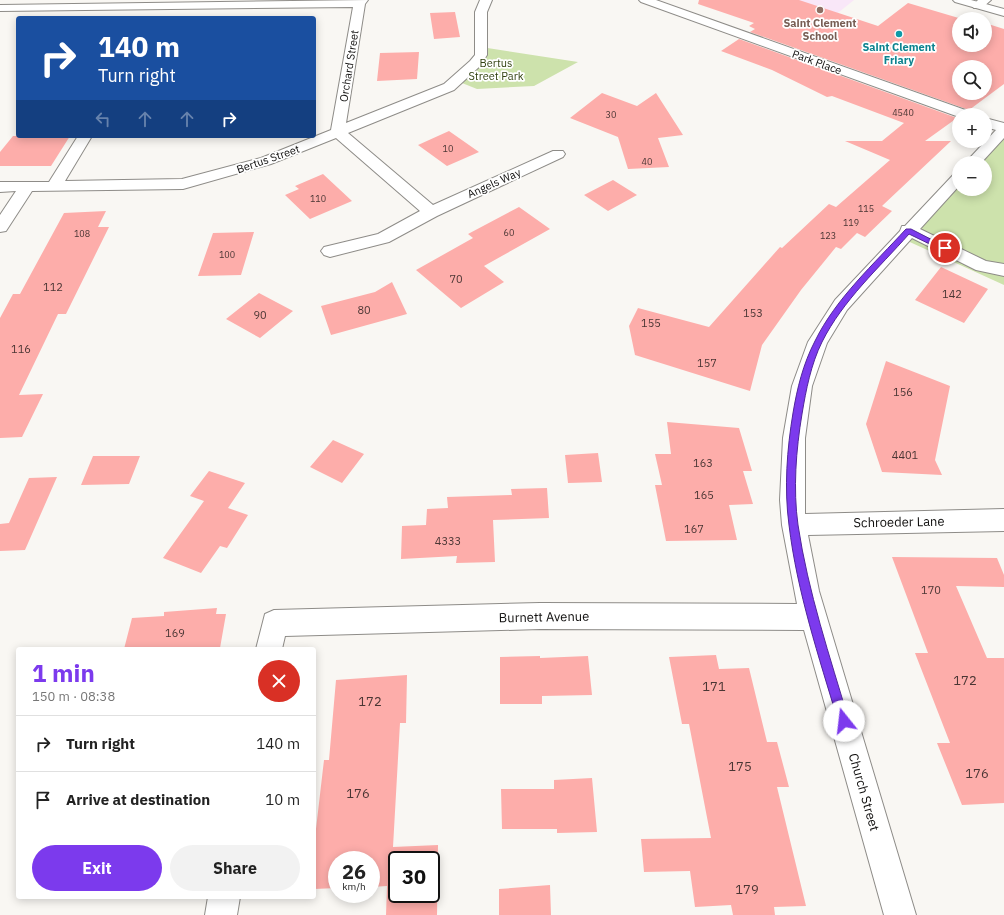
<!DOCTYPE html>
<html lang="en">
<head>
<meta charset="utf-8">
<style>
	body { margin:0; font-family:"IBM Plex Sans",sans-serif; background:#f2f2f2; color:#222; height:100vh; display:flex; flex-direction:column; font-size:15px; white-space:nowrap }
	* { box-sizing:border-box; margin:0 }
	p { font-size:13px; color:#767676 }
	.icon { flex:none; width:22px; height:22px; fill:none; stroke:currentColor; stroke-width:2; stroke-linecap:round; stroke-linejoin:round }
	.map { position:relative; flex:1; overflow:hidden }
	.details { position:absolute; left:16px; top:647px; width:300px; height:252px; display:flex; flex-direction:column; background:#fff; border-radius:4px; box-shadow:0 2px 10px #0003 }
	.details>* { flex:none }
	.top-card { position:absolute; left:16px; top:16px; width:300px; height:122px; border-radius:4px; box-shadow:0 2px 10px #0003; background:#1a4fa0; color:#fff; overflow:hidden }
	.buttons { position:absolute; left:952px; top:12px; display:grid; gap:8px }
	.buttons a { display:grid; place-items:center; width:40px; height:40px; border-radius:50%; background:#fff; box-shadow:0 2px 10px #0003; font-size:20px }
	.speed { position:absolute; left:328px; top:851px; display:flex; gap:8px; font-size:20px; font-weight:700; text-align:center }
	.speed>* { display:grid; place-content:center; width:52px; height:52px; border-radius:50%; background:#fff; box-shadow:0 2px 10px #0003; line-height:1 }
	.speed small { font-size:10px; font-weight:400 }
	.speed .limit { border:2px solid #111; border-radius:6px; background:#fff; color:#111 }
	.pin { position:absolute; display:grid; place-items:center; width:34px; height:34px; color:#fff; margin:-17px; border:2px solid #fff; border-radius:50%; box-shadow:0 1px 4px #0007 }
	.me { position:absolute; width:44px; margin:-22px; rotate:344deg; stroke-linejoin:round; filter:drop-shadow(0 0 3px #0008) }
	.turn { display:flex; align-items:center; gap:14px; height:84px; padding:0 16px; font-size:18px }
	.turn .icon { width:52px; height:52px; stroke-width:2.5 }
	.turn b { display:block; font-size:28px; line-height:34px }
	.lanes { display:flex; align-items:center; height:38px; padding:0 16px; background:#0003; justify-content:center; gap:20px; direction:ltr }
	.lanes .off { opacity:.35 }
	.round { display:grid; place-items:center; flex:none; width:42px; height:42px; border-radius:21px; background:#f2f2f2 }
	.overview { display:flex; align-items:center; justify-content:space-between; height:68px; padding:0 16px }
	h1 { font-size:24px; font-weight:800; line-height:30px; color:#7c3aed }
	.action { display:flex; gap:8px; margin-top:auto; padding:8px 16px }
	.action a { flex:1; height:46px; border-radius:24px; background:#7c3aed; color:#fff; font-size:16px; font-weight:800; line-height:46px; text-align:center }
	.action a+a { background:#f2f2f2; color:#222 }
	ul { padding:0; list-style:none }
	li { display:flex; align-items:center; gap:12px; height:56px; padding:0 16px; border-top:1px solid #e0e0e0 }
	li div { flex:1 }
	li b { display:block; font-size:15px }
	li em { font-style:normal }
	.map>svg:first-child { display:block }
	.education { fill:#f9e7f8 }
	.green { fill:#cde2ac }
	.building { fill:#fdadaa; fill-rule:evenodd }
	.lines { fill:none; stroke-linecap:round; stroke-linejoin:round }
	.minor-casing { stroke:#8e8c88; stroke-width:2 }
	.major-casing { stroke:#8e8c88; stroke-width:2 }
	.minor { fill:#fff; fill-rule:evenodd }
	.major { fill:#fff; fill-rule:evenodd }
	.route { fill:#7c3aed; stroke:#51269a }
	.education-dot { fill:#8d6e63; stroke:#fff; stroke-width:1.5 }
	.culture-dot { fill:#0f9aa8; stroke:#fff; stroke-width:1.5 }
	.labels { text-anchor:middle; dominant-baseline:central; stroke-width:3.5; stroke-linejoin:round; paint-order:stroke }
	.far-number-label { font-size:9px; fill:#4a3634 }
	.far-education-label { font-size:11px; font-weight:bold; fill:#785e54; stroke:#fff }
	.far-culture-label { font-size:11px; font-weight:bold; fill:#0d838f; stroke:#fff }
	.far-street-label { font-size:11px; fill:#0f0e0d; stroke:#fff }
	.far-park-label { font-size:11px; fill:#324211; stroke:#fff }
	.number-label { font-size:11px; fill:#4a3634 }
	.street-label { font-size:13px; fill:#0f0e0d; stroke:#fff }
	.near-number-label { font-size:13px; fill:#4a3634 }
</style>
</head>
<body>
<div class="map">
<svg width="1004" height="915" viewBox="0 0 1004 915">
	<rect width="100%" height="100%" fill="#f9f7f3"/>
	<path class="education" d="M766,0H854L829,20Z"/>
	<path class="green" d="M481,47L578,62L534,86L477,89L457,81Z
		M1004,130V285L901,238L959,177V189H985V163H973Z"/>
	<path class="building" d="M699,0H799L878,26L908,3L962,19H959V45H985V23L1004,29V84L969,110L750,32L755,29L749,26L754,23L698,4ZM959,67H985V93H959Z
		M455,12L460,37L434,39L430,13Z
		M739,39L957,118L925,141H951L882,206L892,211L865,237L857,233L841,249L836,247L801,290L762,345L750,391L635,355L629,326L638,308L709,327L780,247L782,248L829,204L836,207L890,160L845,141H882L904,123L832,96L827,97L772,70L721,51Z
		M419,52L417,79L377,81L380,53Z
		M602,93L637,106L656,93L683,135L658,138L669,167L628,169L618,137L570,118Z
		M449,131L479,152L447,166L418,145Z
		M13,136H70L51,166H0V152Z
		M323,174L352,201L310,219L285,195L299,189L295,186Z
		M613,180L637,195L608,211L584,195Z
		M519,207L550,229L484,266L504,282L461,308L416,270L473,238L468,234Z
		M106,211L98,227H109L66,314H58L19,395L43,394L22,437L0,438V318L13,294H20L64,213Z
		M254,232L241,275L198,276L213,233Z
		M941,267L988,289L964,323L915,300Z
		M392,282L407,314L331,335L321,306L375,292Z
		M259,293L293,311L260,338L226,319Z
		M886,361L950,386L935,460L942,475L882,472L866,424Z
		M667,422L739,428L752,471H743L753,504L729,505L737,540L666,541L655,485H662L655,454H671Z
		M333,440L364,454L342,483L310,467Z
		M598,453L602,482L568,483L565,455Z
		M93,456H140L129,484L81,485Z
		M209,471L245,483L228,508L248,515L227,548L220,546L201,573L163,558L204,501L190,496Z
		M57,477L25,550L0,551V524L9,523L29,478Z
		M547,488L549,518L493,520L495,562L456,563L457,556L401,559L402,526L426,525L427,509L448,508L447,497L512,495L511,489Z
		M892,557L997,558L1004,575V587L956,586L987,658H1004V803L962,805L937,743H950L915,653H928Z
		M217,608L216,614H226L220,648L124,649L132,618L164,616V612Z
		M716,655L719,669L749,668L767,742H777L789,787H777L806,906L774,907L775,915H733L731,905L695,907L690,871L644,872L641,839L711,838L689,724H682L669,657Z
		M540,656V658L588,656L592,695L542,696V704H500V657Z
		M407,675L406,723H400L393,847L438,845L437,915H386L387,886L371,887V860H337V888L314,889V846L324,760H329L336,680ZM397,860H431V894H397Z
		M592,778L597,832L557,833V829H502L501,789H554V780Z
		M550,885L551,915H499V889Z"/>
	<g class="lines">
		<defs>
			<path id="minor" d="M368,0L365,4L346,123L444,84L470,61L475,55V12L480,0H492L487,12V55L479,67L454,90L348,133L433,205L553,151H563L565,154L563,157L437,216L389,242L330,257L324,255L321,251L324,247L378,234L420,211L336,138L271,164L183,189L32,191L6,231L0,232V215L16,191L0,192V182H49L78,136H92L65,181L182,179L261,158L331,130L353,7L0,11V5Z
				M639,0H656L971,112L973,115H959V117L641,2Z
				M978,0H991L982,8H974L972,6Z
				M985,118L1004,123V138L981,163H965L996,130L985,127Z
				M959,172V186L920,229L986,261L1004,264V276L976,270L912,238L847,310L827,343L812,386L805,438V514L1004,509V531L808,535L819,591L916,915H884L804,630L540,629L285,636L282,649H256L265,614L274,610L540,603L797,604L782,525L780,500L783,438L792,386L808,342L835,300L900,231L902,226H905L954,174Z
				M208,897H240L237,915H205Z"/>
			<path id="major" d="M953,0H971L1004,9V16L955,2Z"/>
		</defs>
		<use href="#minor" class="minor-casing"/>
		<use href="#major" class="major-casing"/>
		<use href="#minor" class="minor"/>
		<use href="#major" class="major"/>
	</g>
	<path class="route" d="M906,229H911L948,248L942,250L909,234C879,268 843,300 822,342C811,364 806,390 802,414C796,450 793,489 798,525C808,592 830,657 849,721L848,725L844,727L839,725L838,721C819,657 797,592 789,525C784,488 787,449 793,413C797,389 803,364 815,341C836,298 874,264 906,229Z"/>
	<circle class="education-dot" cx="820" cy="10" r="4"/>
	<circle class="culture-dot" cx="899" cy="34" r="4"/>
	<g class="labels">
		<g class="far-number-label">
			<text x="903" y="112">4540</text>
			<text x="611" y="114">30</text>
			<text x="448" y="148">10</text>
			<text x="647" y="161">40</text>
			<text x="318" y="198">110</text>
			<text x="866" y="208">115</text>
			<text x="851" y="222">119</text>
			<text x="509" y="232">60</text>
			<text x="82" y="233">108</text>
			<text x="828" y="235">123</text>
			<text x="227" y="254">100</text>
		</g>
		<g class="far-education-label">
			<text x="820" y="23">Saint Clement<tspan x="820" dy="13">School</tspan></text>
		</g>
		<g class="far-culture-label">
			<text x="899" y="47">Saint Clement<tspan x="899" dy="13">Friary</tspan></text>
		</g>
		<g class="far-street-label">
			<text transform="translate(817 62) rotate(20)">Park Place</text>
			<text transform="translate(349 66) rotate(-81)">Orchard Street</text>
			<text transform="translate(268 159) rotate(-19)">Bertus Street</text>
			<text transform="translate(494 183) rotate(-24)">Angels Way</text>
		</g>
		<g class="far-park-label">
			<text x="496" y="63">Bertus<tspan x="496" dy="13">Street Park</tspan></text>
		</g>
		<g class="number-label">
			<text x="456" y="279">70</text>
			<text x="53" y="287">112</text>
			<text x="952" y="294">142</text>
			<text x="364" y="310">80</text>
			<text x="753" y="313">153</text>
			<text x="260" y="315">90</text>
			<text x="651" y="323">155</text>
			<text x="21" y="349">116</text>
			<text x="707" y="363">157</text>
			<text x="903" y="392">156</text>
			<text x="905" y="455">4401</text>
			<text x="703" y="463">163</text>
			<text x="704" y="495">165</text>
			<text x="694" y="529">167</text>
			<text x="448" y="541">4333</text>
			<text x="931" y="590">170</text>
			<text x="175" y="633">169</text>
		</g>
		<g class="street-label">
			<text transform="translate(899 522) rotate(-1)">Schroeder Lane</text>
			<text transform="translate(544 617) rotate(-1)">Burnett Avenue</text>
			<text transform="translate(864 792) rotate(74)">Church Street</text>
		</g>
		<g class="near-number-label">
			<text x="965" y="680">172</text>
			<text x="714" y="686">171</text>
			<text x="370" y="701">172</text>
			<text x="740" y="766">175</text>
			<text x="977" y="773">176</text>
			<text x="358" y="793">176</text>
			<text x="747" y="889">179</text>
		</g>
	</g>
</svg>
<div class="buttons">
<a><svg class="icon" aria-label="sound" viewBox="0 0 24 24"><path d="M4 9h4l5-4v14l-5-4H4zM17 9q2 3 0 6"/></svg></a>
<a><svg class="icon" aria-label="search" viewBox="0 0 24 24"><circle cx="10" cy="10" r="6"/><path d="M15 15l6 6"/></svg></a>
<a>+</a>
<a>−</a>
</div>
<div class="speed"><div>26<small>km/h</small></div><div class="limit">30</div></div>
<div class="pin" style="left:945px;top:248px;background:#d93025"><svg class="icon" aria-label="arrive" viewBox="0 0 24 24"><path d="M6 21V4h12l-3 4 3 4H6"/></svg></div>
<svg class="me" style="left:844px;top:721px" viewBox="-20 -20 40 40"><circle r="19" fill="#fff"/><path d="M0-13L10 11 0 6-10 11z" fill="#7c3aed"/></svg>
<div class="top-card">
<div class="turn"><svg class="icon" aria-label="right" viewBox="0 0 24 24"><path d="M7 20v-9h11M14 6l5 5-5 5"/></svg><div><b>140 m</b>Turn right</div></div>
<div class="lanes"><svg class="icon off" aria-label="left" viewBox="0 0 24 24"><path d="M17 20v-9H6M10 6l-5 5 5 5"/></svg><svg class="icon off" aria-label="ahead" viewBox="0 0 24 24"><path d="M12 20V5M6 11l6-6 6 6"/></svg><svg class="icon off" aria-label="ahead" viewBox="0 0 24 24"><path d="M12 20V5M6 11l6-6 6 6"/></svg><svg class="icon" aria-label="right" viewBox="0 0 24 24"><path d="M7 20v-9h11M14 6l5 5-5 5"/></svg></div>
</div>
<section class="details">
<div class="overview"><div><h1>1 min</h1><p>150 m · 08:38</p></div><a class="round" style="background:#d93025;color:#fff"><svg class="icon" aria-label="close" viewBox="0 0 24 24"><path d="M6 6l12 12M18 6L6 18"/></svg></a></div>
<ul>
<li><svg class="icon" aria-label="right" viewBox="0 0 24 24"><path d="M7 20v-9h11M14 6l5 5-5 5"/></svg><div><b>Turn right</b></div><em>140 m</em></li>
<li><svg class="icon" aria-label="arrive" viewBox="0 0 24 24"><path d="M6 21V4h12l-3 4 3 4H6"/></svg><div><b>Arrive at destination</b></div><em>10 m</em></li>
</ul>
<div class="action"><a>Exit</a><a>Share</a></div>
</section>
</div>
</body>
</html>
